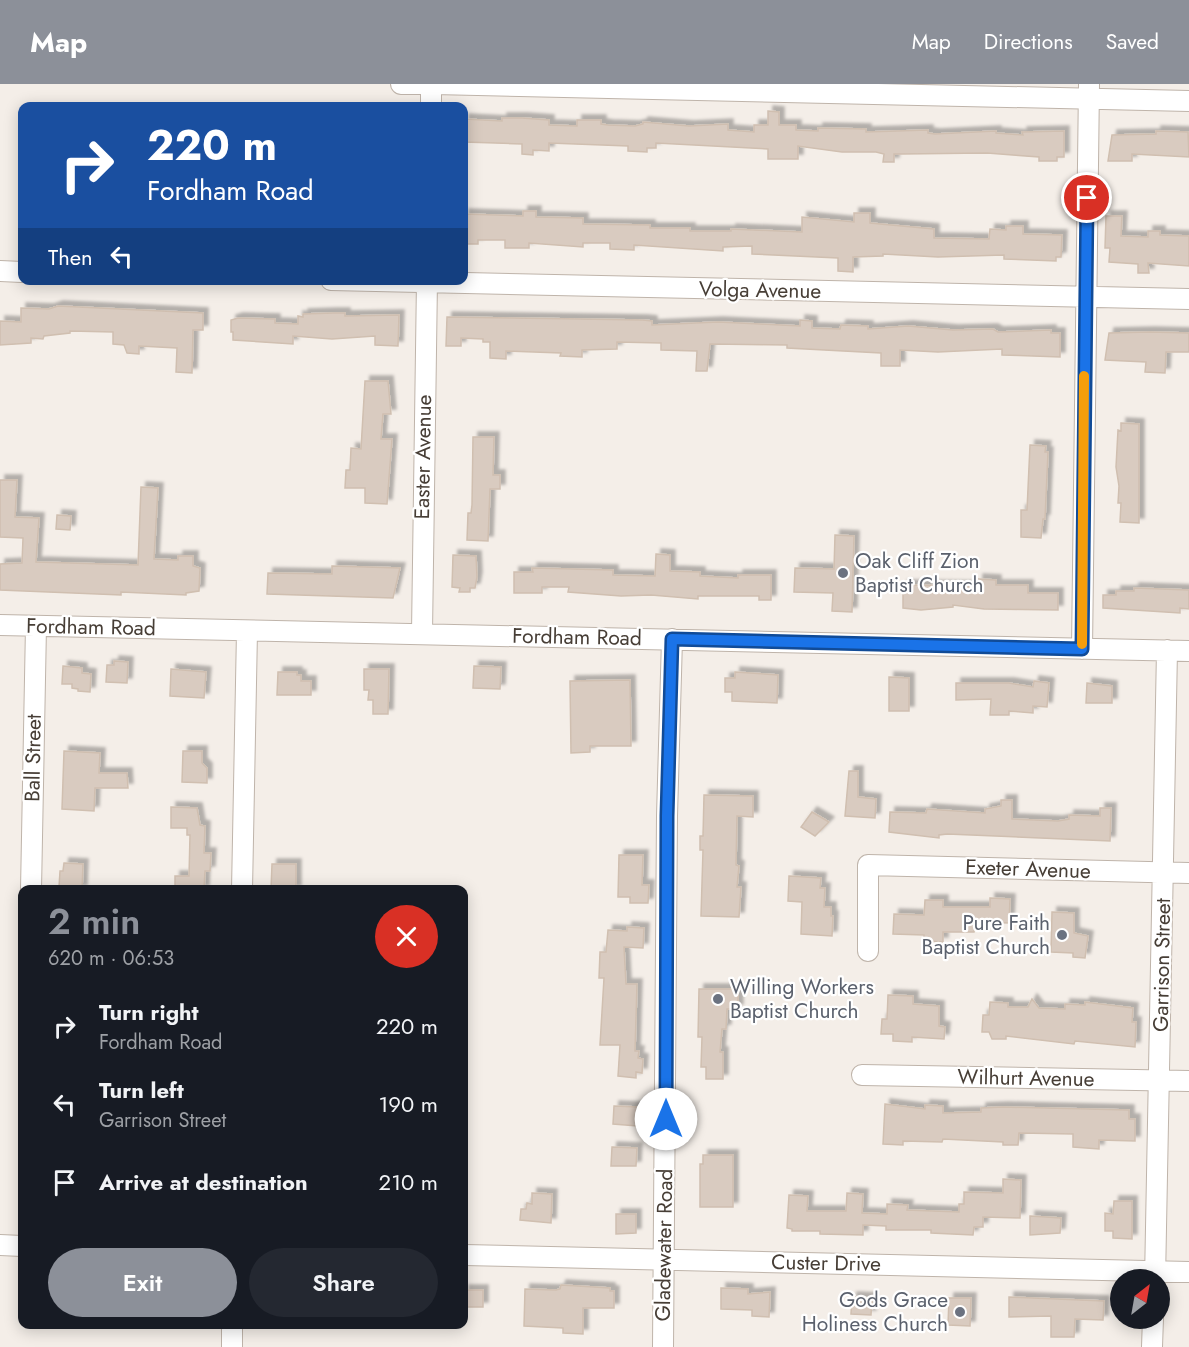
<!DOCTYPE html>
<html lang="en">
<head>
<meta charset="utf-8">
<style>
	body { margin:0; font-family:Jost,sans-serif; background:#242831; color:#f1f3f6; height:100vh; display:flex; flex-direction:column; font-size:22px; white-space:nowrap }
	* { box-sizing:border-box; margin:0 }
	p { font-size:20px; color:#9ea1a6 }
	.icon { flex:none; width:33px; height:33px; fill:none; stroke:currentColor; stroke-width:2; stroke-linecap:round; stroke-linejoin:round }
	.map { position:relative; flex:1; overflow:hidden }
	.details { position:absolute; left:18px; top:801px; width:450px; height:444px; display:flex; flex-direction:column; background:#171b24; border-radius:12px; box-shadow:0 3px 15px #0003 }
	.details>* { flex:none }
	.guide { position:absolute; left:18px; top:18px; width:450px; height:183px; border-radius:12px; box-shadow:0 3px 15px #0003; background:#1a4fa0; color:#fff; overflow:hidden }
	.needle { width:39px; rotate:31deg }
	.controls { position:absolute; left:1110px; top:1185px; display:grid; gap:12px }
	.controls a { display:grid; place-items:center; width:60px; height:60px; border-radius:50%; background:#171b24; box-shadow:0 3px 15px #0003; font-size:30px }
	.pin { position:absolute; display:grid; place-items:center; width:51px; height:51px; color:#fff; margin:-26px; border:3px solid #fff; border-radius:50%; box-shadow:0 2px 6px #0007 }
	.me { position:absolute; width:66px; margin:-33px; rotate:0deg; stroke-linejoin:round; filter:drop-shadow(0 0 4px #0008) }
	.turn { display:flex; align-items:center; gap:21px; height:126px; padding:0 30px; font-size:27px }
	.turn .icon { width:78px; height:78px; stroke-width:2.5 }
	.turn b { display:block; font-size:42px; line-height:51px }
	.then { display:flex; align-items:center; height:57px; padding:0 30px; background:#0003; gap:12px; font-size:22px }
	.round { display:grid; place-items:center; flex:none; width:63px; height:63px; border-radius:32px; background:#242831 }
	.head { display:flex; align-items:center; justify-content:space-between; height:102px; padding:0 30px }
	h1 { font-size:36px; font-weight:600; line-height:45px; color:#8c9099 }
	.button { display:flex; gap:12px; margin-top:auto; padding:12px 30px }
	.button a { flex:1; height:69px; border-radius:36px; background:#8c9099; color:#fff; font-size:24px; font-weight:600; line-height:69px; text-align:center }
	.button a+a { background:#242831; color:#f1f3f6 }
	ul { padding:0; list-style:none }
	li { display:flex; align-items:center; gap:18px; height:78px; padding:0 30px }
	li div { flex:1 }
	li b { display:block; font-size:22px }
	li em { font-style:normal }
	header { display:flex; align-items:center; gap:36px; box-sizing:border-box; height:84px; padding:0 30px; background:#8c9099; color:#fff }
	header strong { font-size:28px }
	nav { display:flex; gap:33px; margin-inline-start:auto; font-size:21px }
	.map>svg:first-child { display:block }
	.building { fill:#d9cbc0; stroke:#d0bfb0; stroke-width:1.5; filter:url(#shadow) }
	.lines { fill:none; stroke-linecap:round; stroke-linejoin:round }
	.minor-casing { stroke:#bfb4aa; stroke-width:22 }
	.minor { stroke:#fff; stroke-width:20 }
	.route-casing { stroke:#114b97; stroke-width:15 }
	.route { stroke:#1a73e8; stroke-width:10 }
	.slow { stroke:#f59e0b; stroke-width:10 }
	.worship-dot { fill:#6b7280; stroke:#fff; stroke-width:2 }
	.labels { text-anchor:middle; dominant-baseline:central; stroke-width:4.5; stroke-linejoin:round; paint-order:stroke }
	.street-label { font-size:21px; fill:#473e36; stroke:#fff }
	.worship-label { font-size:21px; fill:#5b616d; stroke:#fff; text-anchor:start }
</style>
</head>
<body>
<header>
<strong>Map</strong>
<nav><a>Map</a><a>Directions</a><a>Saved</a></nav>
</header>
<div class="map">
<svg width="1189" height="1263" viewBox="0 0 1189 1263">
	<defs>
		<filter id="shadow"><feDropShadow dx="5" dy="-5" stdDeviation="1.5" flood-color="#0004"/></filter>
	</defs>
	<rect width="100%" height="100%" fill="#f4eee8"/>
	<path class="building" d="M768,27L779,28V41H796V46L818,47V44L866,45V48L928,46V49L935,50L996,47V49L1023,51L1022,48L1064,47V73H1057V77H1039V73L987,69L902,70H894V78H883L884,70L876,68H842L798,62V75H768V65L656,59V64H647V68L628,67V62L549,59V67L533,66V71L522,70V60L464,58V35L502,37V34H522L549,36V41L577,42V36H601V40L608,41L635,42L643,40V38L689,42L728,40V46L754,48V41H768Z
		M1156,47L1188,48L1189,73L1132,70V77H1108L1112,51L1156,50Z
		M523,127H536V133L583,134V140L650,141V144H690V147H731V145L802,148V133L854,138V129H870V139L934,145V154L989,155L990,145L1006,146V142H1023V150L1062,151L1061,173H1056V177L1004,175V171L938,173L883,170V172L853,173V188L838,187V174L752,170V162L723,163V167L634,161V166L610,165V159H583V163L529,159V164H505V156H478V160H464V130L523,132Z
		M1106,132H1122L1121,152L1148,153V147H1160V151L1189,152V182L1148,179L1149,189H1138V180L1109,178L1110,164H1105Z
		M58,222L203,229V246H193L192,289L176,288L177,264L139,262V270L127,269L124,261L113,260V248L70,247V249L44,252L43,255L31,254V259L0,261V237L21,238V224L49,225Z
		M333,229H345V232L399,231L398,262L375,261V252L332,255L293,252V260L233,256V248H231V236L238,234L275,235V239L298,240V232L303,233V230Z
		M447,233L643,236L652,237V241L718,238L800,242V236L812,237V244L840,245L841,241L868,242V245L908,242L953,246L993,245L998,248L1051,246V249H1060V273L1002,271V265L938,268L900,266V282H881V269L787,264V261L710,260L707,287H696L697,267L661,266V259L617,258V265L582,266V273L560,272L561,269L506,267V275L490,274V258H483V255L461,254V262H446Z
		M1150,248L1189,249V268H1166L1165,289L1145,288L1146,278L1105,276L1109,249Z
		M365,297H388L391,330H383L381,355H392L387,420L365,419V404H345L346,386H350L351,364L361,365Z
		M1121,339L1139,340V439L1120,438L1121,419H1118L1119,402L1116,383L1118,346L1121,347Z
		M473,353H494L493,391H500V405H490L488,457L467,456L468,429H471L472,421Z
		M1030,361L1046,362L1045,368H1048L1045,435H1043L1041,454L1021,453V426H1027Z
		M0,396H17L15,433L39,434L36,478L138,481L141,403L158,404L154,475L178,476V472H193V482L200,484L199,507L186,509V511L121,508V511L0,506V480L22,479L23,454L0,453Z
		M57,431L71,432L70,446L56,445Z
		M835,451L854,452L852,528L832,527L833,509L794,508L795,484L834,485Z
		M656,470L670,471V487L700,488V492L738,494V491H771V516H759V512H698V515L651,511L621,512L568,508L569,503H542V509H514V488H533L532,484L613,486V491L655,492Z
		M453,471L476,472L477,493L475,504H470V508H459L460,504L452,503Z
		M332,482L400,484L393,514L267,510L268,489L332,490Z
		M978,495L996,496V501H1028V509H1058V526L984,525L953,521V523L921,526L903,524V501L978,502Z
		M1134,504L1189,506V525L1180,524V529L1103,524V511H1116V507H1134Z
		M114,577L128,578L127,599L106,598L107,581H114Z
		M63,582L82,584V589L91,590L90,608L78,607V605L72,604V600H62Z
		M474,582L501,583L500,605L473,604Z
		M171,585L206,588L204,614L170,612Z
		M364,585H389L388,630H373V616H368L369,606H364Z
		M278,588H297V591H301V597H311V611H277Z
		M735,588L778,591L777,619L732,617V608H725V594H735Z
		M889,593L909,594V627H889Z
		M630,596L631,662H590V668L571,669L570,597Z
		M1034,597L1049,599L1047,623L1033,622V629L1009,627V631H990L991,615L956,616V599H1009L1033,603Z
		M1087,599L1112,602V619H1086Z
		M64,667L100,669L99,689H127L128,704H95L94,727L62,725Z
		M183,667H202V679L207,684V699L182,698Z
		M849,687H858V713L876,715L875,734L845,732Z
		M704,711L753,712V733L737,732L736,781L739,782L737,803H741L739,833L701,832L703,766H700V752H703Z
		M1001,716H1012V735L1058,737L1069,735V731L1100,732V724H1111L1110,757L947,750L939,751V754L889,748L890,728L926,729L927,725L985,729V725L1001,722Z
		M171,723L197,724L200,741L205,742L204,769H211L210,787H205L204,806H175V792H189L190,751H187V744H171Z
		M812,728L829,738L815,752L801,743Z
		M619,771H643L642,801H649L648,819H630V813H618Z
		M64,779L83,780L82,806L59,803L60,787H63Z
		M272,780H296V806H271Z
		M789,792L821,794L820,804H825L824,823H831V832H833L832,852L801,850L802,818L788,817Z
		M990,814L1010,815L1009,839L975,838L974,848H943V858L924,857V851L893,850L894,830L924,831L925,816H943V823H990Z
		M1052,828L1074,829V849L1088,852L1085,874L1073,873V869L1051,868Z
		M627,843L644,844L643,864L624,863L626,900H637L635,967H639L638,974L643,975L642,989L636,988V994L618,992L620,961H600L604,894H599L600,868H606L608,846L627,847Z
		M699,905H738V925H727L726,945H722L720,968H723V995H706V983H701L702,953H698Z
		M888,911L913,912V920L939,922V942L945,943L944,955L912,953V958L893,957V950H881L882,935H887Z
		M1032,915L1039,924L1065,925V920L1085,921V918L1133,924L1132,938H1136L1135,963L1075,957L1074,960L1006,952V955H992L989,948H982L983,931H989L990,918L1008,919V923H1028Z
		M885,1020L925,1025V1021L943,1022V1029L981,1028V1024L1003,1023L1129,1026V1035H1135V1057L1099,1056V1065L1073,1063V1050L1019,1049L1018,1061H1003V1058L943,1055L942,1058L903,1057V1061L883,1060Z
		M614,1022L638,1023L637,1042L613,1040Z
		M612,1063L637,1064L636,1082H611Z
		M703,1071H733V1123H700V1080H703Z
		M1003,1095L1021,1096L1020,1134L983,1133V1143H974L973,1151L931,1149V1146H886V1142L863,1141V1151L820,1150V1147H792V1145L787,1144L789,1111L808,1112L807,1127H846L847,1109L863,1110L862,1129L887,1130V1120L908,1121L907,1126L959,1128V1120H964V1108L1003,1109Z
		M532,1109L552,1110L551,1139L520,1136L521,1125H526L527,1119L532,1120Z
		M1114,1117H1132V1155L1113,1154V1147H1105V1129L1113,1130Z
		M616,1130H636V1149L616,1150Z
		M1030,1132L1061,1134L1060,1149L1030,1151Z
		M561,1201L610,1204V1207H614V1224H583V1250L563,1249V1244L524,1242L525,1205L556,1206L560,1205Z
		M721,1204L748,1205V1210L770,1208L769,1233L752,1232V1226L721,1225Z
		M464,1206H483V1223H464Z
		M852,1213L872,1214L871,1231L851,1230Z
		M1009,1213L1104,1217L1103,1236L1075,1235L1074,1253H1051V1232L1009,1233Z
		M949,1214H971L970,1242L948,1241Z"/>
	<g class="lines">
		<defs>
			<path id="minor" d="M401,0H430
				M434,0L1189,17
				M431,22V0
				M0,187L22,188
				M331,196L1189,215
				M0,541L1189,567
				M422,549L427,196
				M1082,565L1089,0
				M31,806L36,542
				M242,806L247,547
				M868,867V781L1189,789
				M862,991L1189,997
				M0,1161L22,1162
				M464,1171L1189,1188
				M1155,1196L1167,566
				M232,1263V1240
				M663,1263L667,732L672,555
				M1152,1263L1153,1234"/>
		</defs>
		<use href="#minor" class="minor-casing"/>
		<use href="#minor" class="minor"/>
	</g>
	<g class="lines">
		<defs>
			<path id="route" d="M666,1035L667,732L672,555L1082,565L1087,114"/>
		</defs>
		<use href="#route" class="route-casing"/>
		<use href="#route" class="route"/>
		<path class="slow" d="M1082,560L1084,292"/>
	</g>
	<g class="worship-dot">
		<circle cx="843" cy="489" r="6"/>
		<circle cx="1062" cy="851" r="6"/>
		<circle cx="718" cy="915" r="6"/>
		<circle cx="960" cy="1228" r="6"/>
	</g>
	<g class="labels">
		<g class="street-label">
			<text transform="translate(760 206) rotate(1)">Volga Avenue</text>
			<text transform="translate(423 373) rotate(-89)">Easter Avenue</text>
			<text transform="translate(91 543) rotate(1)">Fordham Road</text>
			<text transform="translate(577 553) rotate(1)">Fordham Road</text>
			<text transform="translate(33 674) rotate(-89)">Ball Street</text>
			<text transform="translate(1028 785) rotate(2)">Exeter Avenue</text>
			<text transform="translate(1162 881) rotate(-89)">Garrison Street</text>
			<text transform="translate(1026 994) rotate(1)">Wilhurt Avenue</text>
			<text transform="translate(664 1161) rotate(-89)">Gladewater Road</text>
			<text transform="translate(826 1179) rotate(1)">Custer Drive</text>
		</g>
		<g class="worship-label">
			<text x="855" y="477">Oak Cliff Zion<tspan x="855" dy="24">Baptist Church</tspan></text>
			<text x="1050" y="839" text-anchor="end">Pure Faith<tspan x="1050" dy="24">Baptist Church</tspan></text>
			<text x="730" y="903">Willing Workers<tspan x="730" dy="24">Baptist Church</tspan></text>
			<text x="948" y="1216" text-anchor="end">Gods Grace<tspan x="948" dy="24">Holiness Church</tspan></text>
		</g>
	</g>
</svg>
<div class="controls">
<a><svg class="needle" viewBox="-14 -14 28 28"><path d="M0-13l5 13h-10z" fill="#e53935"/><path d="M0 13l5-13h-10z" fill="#9ea1a6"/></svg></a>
</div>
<div class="pin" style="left:1087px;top:114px;background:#d93025"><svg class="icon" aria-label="arrive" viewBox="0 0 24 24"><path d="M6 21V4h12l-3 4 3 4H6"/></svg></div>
<svg class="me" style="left:666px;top:1035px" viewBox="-20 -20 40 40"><circle r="19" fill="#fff"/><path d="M0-13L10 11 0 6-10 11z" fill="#1a73e8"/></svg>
<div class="guide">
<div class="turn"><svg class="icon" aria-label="right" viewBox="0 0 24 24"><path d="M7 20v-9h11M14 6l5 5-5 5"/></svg><div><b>220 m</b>Fordham Road</div></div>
<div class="then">Then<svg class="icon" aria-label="left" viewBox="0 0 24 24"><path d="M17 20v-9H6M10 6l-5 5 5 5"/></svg></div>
</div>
<section class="details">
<div class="head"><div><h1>2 min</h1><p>620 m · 06:53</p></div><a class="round" style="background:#d93025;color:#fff"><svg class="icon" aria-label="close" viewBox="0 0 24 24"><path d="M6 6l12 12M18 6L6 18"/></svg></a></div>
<ul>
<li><svg class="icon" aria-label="right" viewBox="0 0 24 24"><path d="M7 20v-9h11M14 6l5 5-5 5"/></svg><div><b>Turn right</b><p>Fordham Road</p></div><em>220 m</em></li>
<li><svg class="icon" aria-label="left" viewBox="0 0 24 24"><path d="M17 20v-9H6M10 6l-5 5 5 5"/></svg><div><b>Turn left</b><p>Garrison Street</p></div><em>190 m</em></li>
<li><svg class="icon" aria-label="arrive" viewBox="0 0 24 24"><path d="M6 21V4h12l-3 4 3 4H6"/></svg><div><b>Arrive at destination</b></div><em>210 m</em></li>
</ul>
<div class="button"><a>Exit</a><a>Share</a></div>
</section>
</div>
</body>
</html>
